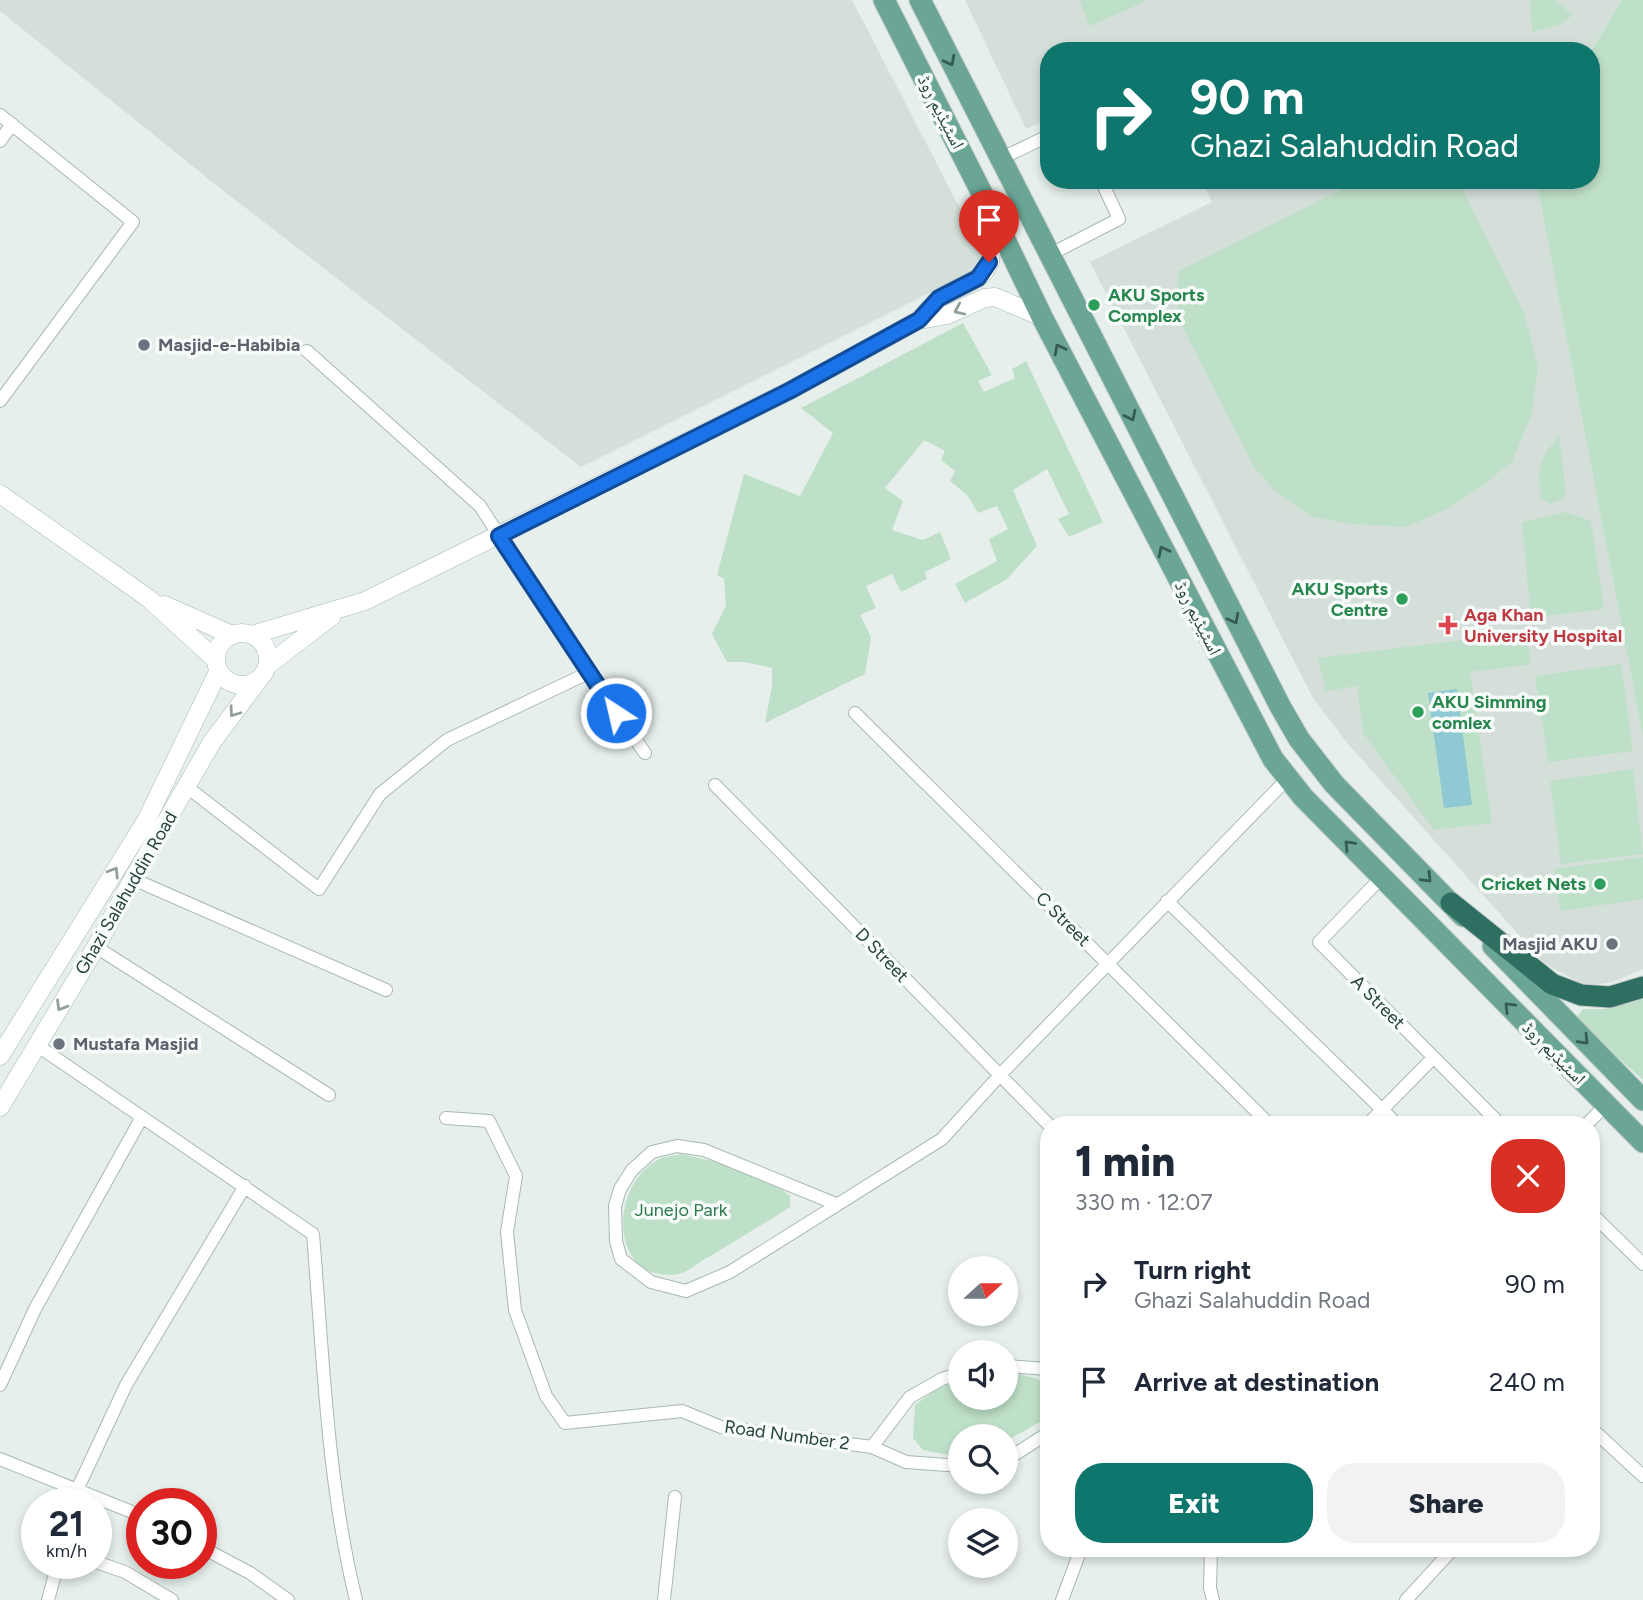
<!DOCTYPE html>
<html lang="en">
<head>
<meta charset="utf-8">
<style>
	body { margin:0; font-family:Figtree,"Noto Naskh Arabic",sans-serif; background:#f2f2f3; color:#1f2937; height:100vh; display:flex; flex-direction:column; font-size:26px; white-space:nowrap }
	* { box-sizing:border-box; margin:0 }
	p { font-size:23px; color:#747a83 }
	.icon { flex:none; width:38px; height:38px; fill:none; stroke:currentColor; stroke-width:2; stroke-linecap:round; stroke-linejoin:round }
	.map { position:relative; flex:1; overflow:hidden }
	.side { position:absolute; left:1040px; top:1116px; width:560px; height:441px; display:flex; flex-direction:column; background:#fff; border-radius:28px; box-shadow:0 4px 10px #0003 }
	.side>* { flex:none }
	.hud { position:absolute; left:1040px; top:42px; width:560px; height:147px; border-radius:28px; box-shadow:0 4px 10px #0003; background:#0f766e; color:#fff; overflow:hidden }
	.needle { width:46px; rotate:69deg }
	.buttons { position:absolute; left:948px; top:1256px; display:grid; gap:14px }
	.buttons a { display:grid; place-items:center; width:70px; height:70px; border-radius:50%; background:#fff; box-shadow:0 4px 10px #0003; font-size:35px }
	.speed { position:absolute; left:21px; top:1488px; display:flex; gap:14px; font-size:35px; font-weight:700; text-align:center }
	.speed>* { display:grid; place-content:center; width:91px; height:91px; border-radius:50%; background:#fff; box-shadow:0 4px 10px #0003; line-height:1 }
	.speed small { font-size:18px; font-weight:400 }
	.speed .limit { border:10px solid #d22; background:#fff; color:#111 }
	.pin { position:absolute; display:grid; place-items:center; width:60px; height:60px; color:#fff; margin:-72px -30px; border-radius:50% 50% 50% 0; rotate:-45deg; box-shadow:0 0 7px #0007 }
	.pin .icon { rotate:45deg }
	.me { position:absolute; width:77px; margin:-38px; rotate:325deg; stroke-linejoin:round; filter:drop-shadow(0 0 5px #0008) }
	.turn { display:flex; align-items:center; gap:24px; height:147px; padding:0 35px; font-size:32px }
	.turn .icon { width:91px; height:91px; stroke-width:2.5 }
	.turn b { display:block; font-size:49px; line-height:60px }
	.round { display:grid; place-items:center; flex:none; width:74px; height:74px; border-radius:28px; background:#f2f2f3 }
	.overview { display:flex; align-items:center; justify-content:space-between; height:119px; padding:0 35px }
	h1 { font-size:42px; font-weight:800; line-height:52px }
	.action { display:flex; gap:14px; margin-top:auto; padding:14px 35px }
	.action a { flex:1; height:80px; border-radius:28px; background:#0f766e; color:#fff; font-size:28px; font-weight:800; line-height:80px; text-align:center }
	.action a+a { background:#f2f2f3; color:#1f2937 }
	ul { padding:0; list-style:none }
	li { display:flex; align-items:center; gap:21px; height:98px; padding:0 35px }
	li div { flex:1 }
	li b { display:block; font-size:26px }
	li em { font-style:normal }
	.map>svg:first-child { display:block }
	.built { fill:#d4dfda }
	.green { fill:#bfe0c8 }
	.water { fill:#8ec9d4 }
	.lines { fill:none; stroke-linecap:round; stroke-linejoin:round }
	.street-casing { stroke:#a8b8b2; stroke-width:14 }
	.secondary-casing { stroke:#a4bbb3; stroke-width:19 }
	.primary-casing { stroke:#c2cac8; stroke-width:23 }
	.highway-casing { stroke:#c2cac8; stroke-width:23 }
	.street { stroke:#fff; stroke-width:12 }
	.secondary { stroke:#fff; stroke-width:18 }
	.primary { stroke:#6aa596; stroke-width:21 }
	.highway { stroke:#2f6f62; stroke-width:21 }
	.oneway { stroke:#365b51 }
	.oneway2 { stroke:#92a09c }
	.route-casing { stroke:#114b97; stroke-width:18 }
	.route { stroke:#1a73e8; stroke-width:12 }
	.leisure-dot { fill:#2e9e5b; stroke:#f7fbf9; stroke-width:2.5 }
	.worship-dot { fill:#6b7280; stroke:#f7fbf9; stroke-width:2.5 }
	.health-dot { fill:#e0444e; stroke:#f7fbf9; stroke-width:2.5 }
	.labels { text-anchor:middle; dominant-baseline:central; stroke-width:7; stroke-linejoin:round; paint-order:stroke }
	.street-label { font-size:18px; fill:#24423a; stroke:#f7fbf9 }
	.leisure-label { font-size:18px; font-weight:bold; fill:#27864d; stroke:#f7fbf9; text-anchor:start }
	.worship-label { font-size:18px; font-weight:bold; fill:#5b616d; stroke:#f7fbf9; text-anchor:start }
	.health-label { font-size:18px; font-weight:bold; fill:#be3a42; stroke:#f7fbf9; text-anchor:start }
	.park-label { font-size:18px; fill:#2d7a4b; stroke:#f7fbf9 }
</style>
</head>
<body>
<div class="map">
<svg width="1643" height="1600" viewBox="0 0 1643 1600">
	<rect width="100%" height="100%" fill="#e6efeb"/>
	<path class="built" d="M0,0H852L983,253L973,271L581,467L216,185L0,11Z
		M965,0H1622L1591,51H1048V119L1026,129Z
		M1202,180H1536L1643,737V969L1613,982L1586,986L1544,963L1348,744L1313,698L1090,262L1212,202Z"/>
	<path class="green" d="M1079,0H1143L1144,2L1090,26Z
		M1530,0H1554L1573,15L1559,25L1532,32Z
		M1622,0H1643V737L1536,180H1591V51Z
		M1361,180H1458L1524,313L1538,367L1532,413L1512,462L1482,486L1447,509L1405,527L1351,524L1312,517L1276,492L1254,467L1184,330L1175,297L1179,271Z
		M963,323L992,375L978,381L984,392L1015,378L1012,369L1026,361L1103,522L1069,537L1058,519L1069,514L1047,469L1013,490L1037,546L1007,579L965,603L955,584L997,561L989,539L1008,529L997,506L978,513L967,495L950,481L955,471L941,460L945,451L924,440L885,488L903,501L892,530L923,540L940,532L951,559L925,572L927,579L901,592L892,574L866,586L876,608L860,615L871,637L865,674L765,723L772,686V668L745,662H727L712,634L726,606L724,579L717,575L744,474L800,496L833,433L801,408Z
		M1559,435L1566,494L1560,500L1550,504L1541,498C1537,466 1539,461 1559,435Z
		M1566,512L1591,521L1604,609L1531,618L1522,522Z
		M1525,632L1531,664L1470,672L1492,823L1434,830L1363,733L1357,686L1326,691L1318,658Z
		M1621,664L1633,751L1548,762L1535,676Z
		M1633,769L1643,854L1561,864L1550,781Z
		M1643,857V899L1561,911L1554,869Z
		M1643,999V1080L1580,1024L1578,1016L1583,1009H1606Z
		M682,1154C716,1162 764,1173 790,1196V1207C763,1224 735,1241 707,1258C699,1262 688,1272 679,1274C610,1285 608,1189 656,1161C663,1156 674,1156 682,1154Z
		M1014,1373L1035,1378L1048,1385V1411L1040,1422L1006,1441V1437H961V1454L948,1455L923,1450L913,1438L915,1405L937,1389L961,1380V1398H1006V1374Z"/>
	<path class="water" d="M1457,689L1472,805L1444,808L1428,693Z"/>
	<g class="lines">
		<defs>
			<path id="street" d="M0,115L133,222L0,401
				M0,141L12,124
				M1000,159L1048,136
				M1049,255L1119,219L1101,180
				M307,351L480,506L588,673L645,753
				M855,713L1270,1125
				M715,785L1049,1125
				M187,787L319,889L380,794L447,740L588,673
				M1381,878L1319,942L1501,1125
				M133,879L386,990
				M1167,901L1398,1125
				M96,947L329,1095
				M38,1046L313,1234C323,1355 327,1482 356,1600
				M446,1118L489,1121L516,1176L507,1232L515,1310L546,1396L565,1423L682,1411L721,1427L872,1447L906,1462L961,1466
				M1367,1125L1433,1058
				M1586,1125L1605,1106
				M836,1204L704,1150L677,1146L652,1152L632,1170L620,1189L615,1206L616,1241L621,1259L651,1282L686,1291L730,1272L942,1139L1000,1075L1287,779
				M1591,1213L1643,1264
				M1006,1366L1048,1369
				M0,1385L35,1309L142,1117
				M1591,1428L1643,1476
				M872,1447L910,1397L942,1379L961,1373
				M1006,1455L1017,1453L1048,1433
				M0,1459L142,1516
				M74,1503L77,1490L126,1385L245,1186
				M201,1547L250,1573L288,1600
				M1211,1549L1210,1588L1213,1600
				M96,1562L125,1572L172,1600
				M48,1600L58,1563
				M664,1600L675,1497
				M1062,1600L1081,1549
				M1406,1600L1453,1549"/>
			<path id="secondary" d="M919,320L939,298L978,278L985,271L990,262L994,217
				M0,494L148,598L215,659
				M164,605L232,635
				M216 659a26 26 0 1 1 52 0a26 26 0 1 1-52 0Z
				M252,635L365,601L789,391L919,320L947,315L985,298L995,297L1042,317
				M268,665L332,616
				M0,1056L146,821L218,672
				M0,1107L96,947L133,879L212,742L257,682"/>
			<path id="primary" d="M884,0L994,217L1042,317L1273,759L1303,797L1643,1142
				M920,0L1280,706L1299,739L1334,784L1463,916
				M1493,946L1643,1100"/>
			<path id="highway" d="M1451,903L1552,984L1581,995L1610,997L1643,987"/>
		</defs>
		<use href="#street" class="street-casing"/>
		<use href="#secondary" class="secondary-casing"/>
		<use href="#primary" class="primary-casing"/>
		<use href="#highway" class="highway-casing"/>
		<use href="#street" class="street"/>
		<use href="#secondary" class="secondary"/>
		<use href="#primary" class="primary"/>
		<use href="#highway" class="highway"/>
	</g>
	<defs><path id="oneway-chevron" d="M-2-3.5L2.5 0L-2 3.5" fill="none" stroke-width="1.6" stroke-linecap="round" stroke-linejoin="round" transform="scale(1.75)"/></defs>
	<g class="oneway">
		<use href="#oneway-chevron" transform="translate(950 61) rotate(63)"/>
		<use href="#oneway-chevron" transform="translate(1059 349) rotate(-117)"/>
		<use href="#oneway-chevron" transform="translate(1131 416) rotate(64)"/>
		<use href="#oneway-chevron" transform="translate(1163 551) rotate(-117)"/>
		<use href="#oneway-chevron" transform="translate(1234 619) rotate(63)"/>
		<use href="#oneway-chevron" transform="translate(1349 845) rotate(-134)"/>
		<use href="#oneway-chevron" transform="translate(1427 878) rotate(46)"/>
		<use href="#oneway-chevron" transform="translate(1509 1007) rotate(-135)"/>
		<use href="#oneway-chevron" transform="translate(1584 1040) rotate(46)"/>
	</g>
	<g class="oneway2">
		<use href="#oneway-chevron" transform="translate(959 310) rotate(156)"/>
		<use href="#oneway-chevron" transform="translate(234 712) rotate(126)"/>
		<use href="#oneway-chevron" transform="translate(114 872) rotate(-58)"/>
		<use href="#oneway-chevron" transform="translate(61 1006) rotate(121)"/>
	</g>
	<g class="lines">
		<defs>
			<path id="route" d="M616,713L499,536L789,391L919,320L939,298L978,278L989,262"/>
		</defs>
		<use href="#route" class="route-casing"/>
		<use href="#route" class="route"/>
	</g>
	<g class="leisure-dot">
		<circle cx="1094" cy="305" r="7"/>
		<circle cx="1402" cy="599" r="7"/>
		<circle cx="1418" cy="712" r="7"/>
		<circle cx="1600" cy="884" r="7"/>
	</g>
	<g class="worship-dot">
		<circle cx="144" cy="345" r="7"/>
		<circle cx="1612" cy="944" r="7"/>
		<circle cx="59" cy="1044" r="7"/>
	</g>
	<path class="health-dot" d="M1444.5 614.5h7v7h7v7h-7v7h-7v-7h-7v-7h7z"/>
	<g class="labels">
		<g class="street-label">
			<text transform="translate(941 112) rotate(63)">اسٹیڈیم روڈ</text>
			<text transform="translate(1198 618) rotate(63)">اسٹیڈیم روڈ</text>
			<text transform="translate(126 893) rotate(-60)">Ghazi Salahuddin Road</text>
			<text transform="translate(1063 919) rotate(45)">C Street</text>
			<text transform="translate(882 955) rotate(46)">D Street</text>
			<text transform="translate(1378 1002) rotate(45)">A Street</text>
			<text transform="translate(1554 1053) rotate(45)">اسٹیڈیم روڈ</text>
			<text transform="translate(787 1435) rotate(8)">Road Number 2</text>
		</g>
		<g class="leisure-label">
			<text x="1108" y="295">AKU Sports<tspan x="1108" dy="21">Complex</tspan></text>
			<text x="1388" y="589" text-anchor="end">AKU Sports<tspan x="1388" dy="21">Centre</tspan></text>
			<text x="1432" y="702">AKU Simming<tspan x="1432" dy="21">comlex</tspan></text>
			<text x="1586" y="884" text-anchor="end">Cricket Nets</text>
		</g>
		<g class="worship-label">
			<text x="158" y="345">Masjid-e-Habibia</text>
			<text x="1598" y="944" text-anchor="end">Masjid AKU</text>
			<text x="73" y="1044">Mustafa Masjid</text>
		</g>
		<g class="health-label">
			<text x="1464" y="615">Aga Khan<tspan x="1464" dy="21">University Hospital</tspan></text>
		</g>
		<g class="park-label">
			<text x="681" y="1210">Junejo Park</text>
		</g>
	</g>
</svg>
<div class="buttons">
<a><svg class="needle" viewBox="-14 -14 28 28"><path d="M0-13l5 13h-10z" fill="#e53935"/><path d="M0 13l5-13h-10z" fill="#747a83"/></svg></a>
<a><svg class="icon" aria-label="sound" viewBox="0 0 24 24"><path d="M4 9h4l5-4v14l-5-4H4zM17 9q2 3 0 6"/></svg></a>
<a><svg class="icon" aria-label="search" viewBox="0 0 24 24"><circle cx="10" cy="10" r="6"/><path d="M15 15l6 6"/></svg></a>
<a><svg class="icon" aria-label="layers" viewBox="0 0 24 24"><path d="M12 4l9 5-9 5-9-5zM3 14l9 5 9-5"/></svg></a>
</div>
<div class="speed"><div>21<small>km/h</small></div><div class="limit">30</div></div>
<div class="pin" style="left:989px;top:262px;background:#d93025"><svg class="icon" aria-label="arrive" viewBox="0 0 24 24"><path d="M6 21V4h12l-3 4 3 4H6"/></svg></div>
<svg class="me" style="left:616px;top:713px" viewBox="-20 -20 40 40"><circle r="17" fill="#1a73e8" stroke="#fff" stroke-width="3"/><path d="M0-11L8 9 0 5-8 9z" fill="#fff"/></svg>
<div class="hud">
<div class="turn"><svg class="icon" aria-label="right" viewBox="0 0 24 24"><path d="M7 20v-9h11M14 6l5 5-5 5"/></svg><div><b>90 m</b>Ghazi Salahuddin Road</div></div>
</div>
<section class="side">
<div class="overview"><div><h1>1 min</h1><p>330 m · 12:07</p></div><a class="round" style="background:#d93025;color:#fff"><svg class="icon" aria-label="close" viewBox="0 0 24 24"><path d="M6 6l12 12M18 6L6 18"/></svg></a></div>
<ul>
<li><svg class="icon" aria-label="right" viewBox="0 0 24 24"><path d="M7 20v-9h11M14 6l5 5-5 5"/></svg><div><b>Turn right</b><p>Ghazi Salahuddin Road</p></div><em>90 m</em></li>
<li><svg class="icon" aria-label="arrive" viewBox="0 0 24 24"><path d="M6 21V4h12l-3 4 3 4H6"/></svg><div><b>Arrive at destination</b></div><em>240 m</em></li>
</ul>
<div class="action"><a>Exit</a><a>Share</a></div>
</section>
</div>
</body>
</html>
